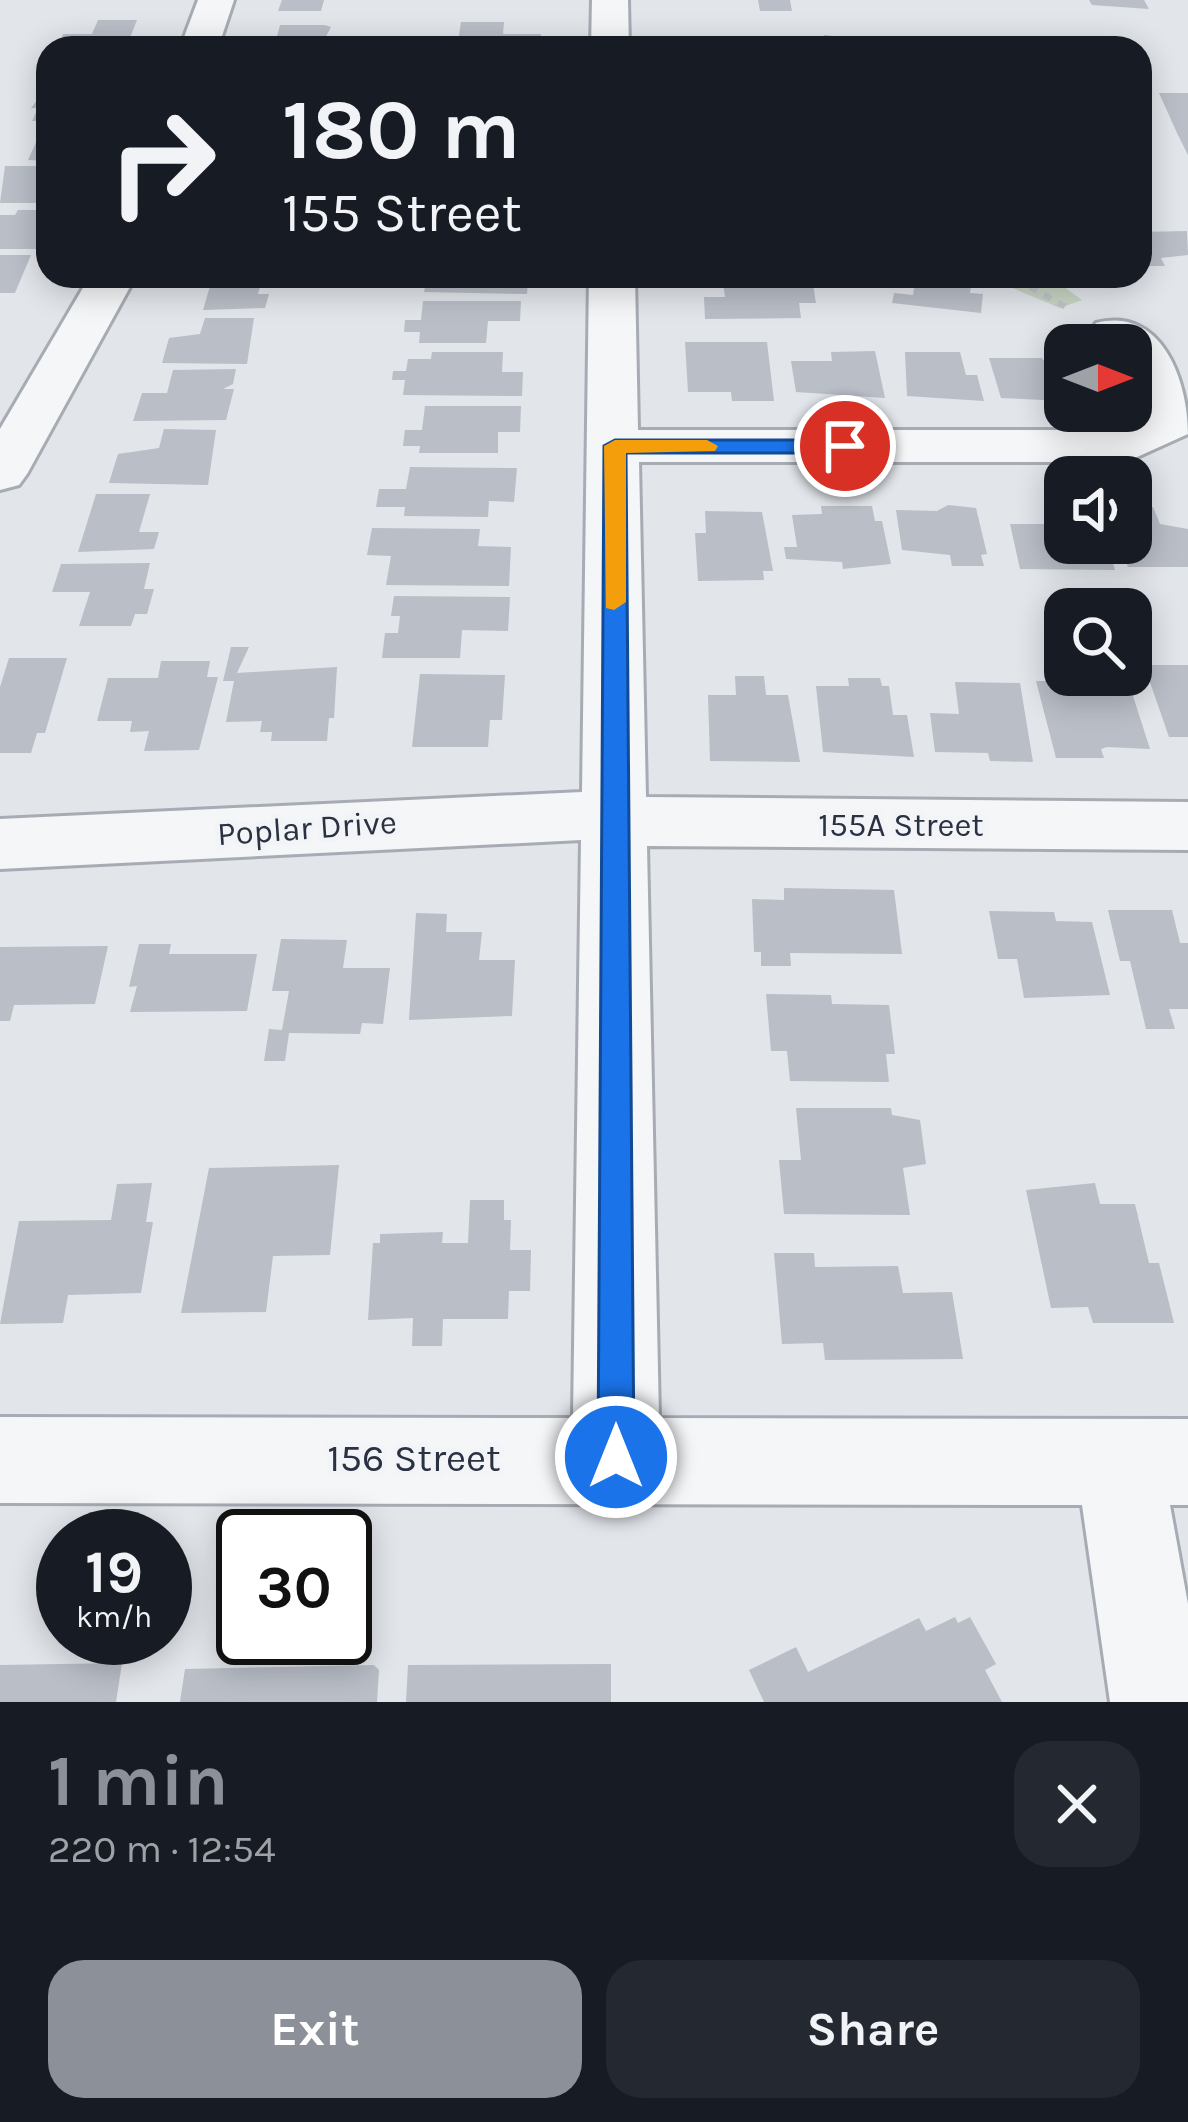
<!DOCTYPE html>
<html lang="en">
<head>
<meta charset="utf-8">
<style>
	body { margin:0; font-family:Karla,sans-serif; background:#242831; color:#f1f3f6; height:100vh; display:flex; flex-direction:column; font-size:45px; white-space:nowrap }
	* { box-sizing:border-box; margin:0 }
	p { font-size:39px; color:#9ea1a6 }
	.icon { flex:none; width:66px; height:66px; fill:none; stroke:currentColor; stroke-width:2; stroke-linecap:round; stroke-linejoin:round }
	.map { position:relative; height:1702px; overflow:hidden }
	.drawer { display:flex; flex-direction:column; background:#171b24; flex:1 }
	.drawer>* { flex:none }
	.hud { position:absolute; left:36px; top:36px; width:1116px; height:252px; border-radius:36px; box-shadow:0 6px 30px #0003; background:#171b24; color:#f1f3f6; overflow:hidden }
	.needle { width:78px; rotate:90deg }
	.buttons { position:absolute; left:1044px; top:324px; display:grid; gap:24px }
	.buttons a { display:grid; place-items:center; width:108px; height:108px; border-radius:24px; background:#171b24; box-shadow:0 6px 30px #0003; font-size:60px }
	.speed { position:absolute; left:36px; top:1509px; display:flex; gap:24px; font-size:60px; font-weight:700; text-align:center }
	.speed>* { display:grid; place-content:center; width:156px; height:156px; border-radius:50%; background:#171b24; box-shadow:0 6px 30px #0003; line-height:1 }
	.speed small { font-size:30px; font-weight:400 }
	.speed .limit { border:6px solid #111; border-radius:18px; background:#fff; color:#111 }
	.pin { position:absolute; display:grid; place-items:center; width:102px; height:102px; color:#fff; margin:-51px; border:6px solid #fff; border-radius:50%; box-shadow:0 3px 12px #0007 }
	.me { position:absolute; width:132px; margin:-66px; rotate:0deg; stroke-linejoin:round; filter:drop-shadow(0 0 9px #0008) }
	.turn { display:flex; align-items:center; gap:42px; height:252px; padding:0 48px; font-size:54px }
	.turn .icon { width:156px; height:156px; stroke-width:2.5 }
	.turn b { display:block; font-size:84px; line-height:102px }
	.round { display:grid; place-items:center; flex:none; width:126px; height:126px; border-radius:36px; background:#242831 }
	.headline { display:flex; align-items:center; justify-content:space-between; height:204px; padding:0 48px }
	h1 { font-size:72px; font-weight:700; line-height:90px; color:#8c9099 }
	.action { display:flex; gap:24px; margin-top:auto; padding:24px 48px }
	.action a { flex:1; height:138px; border-radius:36px; background:#8c9099; color:#fff; font-size:48px; font-weight:700; line-height:138px; text-align:center }
	.action a+a { background:#242831; color:#f1f3f6 }
	.map>svg:first-child { display:block }
	.green { fill:#c7d4c3 }
	.building { fill:#b9bec7 }
	.lines { fill:none; stroke-linecap:round; stroke-linejoin:round }
	.minor-casing { stroke:#a7acb4; stroke-width:6 }
	.path-far1 { stroke:#c0c3c9; stroke-width:4.5; stroke-dasharray:6 6; stroke-linecap:butt }
	.path { stroke:#c0c3c9; stroke-width:6; stroke-dasharray:8 8; stroke-linecap:butt }
	.minor { fill:#f5f6f8; fill-rule:evenodd }
	.route { fill:#1a73e8; stroke:#114b97; stroke-width:3 }
	.slow { fill:#f59e0b }
	.labels { text-anchor:middle; dominant-baseline:central; stroke-width:10; stroke-linejoin:round; paint-order:stroke }
	.street-label { font-size:33px; fill:#2a3242; stroke:#f2f4f8 }
	.near-street-label { font-size:39px; fill:#2a3242; stroke:#f2f4f8 }
</style>
</head>
<body>
<div class="map">
<svg width="1188" height="1702" viewBox="0 0 1188 1702">
	<rect width="100%" height="100%" fill="#e2e5ea"/>
	<path class="green" d="M984,276H1049L1082,300L1060,308Z"/>
	<path class="building" d="M282,0H324L321,11H278Z
		M758,0H790L792,11H760Z
		M1089,0H1144L1149,9L1092,5Z
		M98,20H137L126,48L57,47L63,34H92Z
		M461,22H504L503,34H541V48H457Z
		M280,25H325L331,27L320,48H274Z
		M824,35L877,40L878,48H823Z
		M48,86V121H32L38,108H31Z
		M1159,93H1188V155L1177,133Z
		M43,127H48V161L28,160Z
		M5,166H48L43,180H48V203H0Z
		M18,210H48L41,249H0V215H15Z
		M1187,231L1188,255L1161,258L1165,266H1140V232Z
		M0,255H31L15,293H0Z
		M213,276H263L258,294H269L265,308L203,310Z
		M427,276L528,280L527,294L424,292Z
		M916,276L972,277L970,293L983,294L981,313L892,303L894,293L913,295Z
		M723,283L813,284L816,303H799L801,318L705,319L704,297H725Z
		M423,301H521L520,321H488L486,343H419L420,332H404L405,320H421Z
		M205,318H254L247,364L162,363L169,338L200,334Z
		M685,342H767L774,401H732L731,392H688Z
		M875,351L885,398L796,392L791,361H832L831,352Z
		M432,352H503L502,372H523L522,396L403,395L405,380H392L393,371H406L408,359H431Z
		M905,352H960L966,375H977L984,401L907,396Z
		M989,358H1042L1050,369H1065V401L1001,398Z
		M236,369L233,384L223,389H234L226,420L133,421L142,393H167L173,370Z
		M425,406H521L520,432H498V453H419L420,446H403L405,430H422Z
		M164,429L216,430L208,485L109,483L118,454L159,448Z
		M410,467L517,468L514,502L489,501L488,517L404,516L405,507H376L379,489H406Z
		M96,494H150L139,532H159L154,549L78,552Z
		M948,505L976,508L987,554L981,555L984,566H952L950,555L902,550L896,510L937,511Z
		M821,506H872L875,521H882L891,564L843,569L842,562L786,559L784,547H797L792,515L822,514Z
		M1046,506H1065V543H1107L1115,570L1020,569L1010,524H1050Z
		M1131,507H1153L1160,524L1188,529V567H1128L1119,543H1131Z
		M705,511L762,512L773,571H763L764,580L698,581L695,533H706Z
		M372,528L480,529L478,546L511,547L509,586L386,585L391,556L367,555Z
		M150,563L144,589H154L147,614H135L131,626H79L90,592H52L61,564Z
		M394,596L510,597L508,631L462,630L460,658H382L385,633H398L400,616H391Z
		M231,647H249L237,673L337,667L334,718H329L327,741H271L272,732H260L262,721L226,722L234,681H223Z
		M9,658H67L45,733H37L31,753H0V687Z
		M161,661H210L207,677H218L199,750L144,751L149,731L130,732L132,721H97L108,678H158Z
		M1144,665H1188V737H1169Z
		M420,674L505,675L502,720H490L488,747H412Z
		M735,676H764L766,695H788L800,762L710,761L708,695H736Z
		M848,678H880L882,686H889L893,715H907L914,757L823,752L816,686H849Z
		M1036,681H1082L1087,696H1097L1093,683L1118,682L1123,696H1133L1150,749L1107,747L1101,749L1104,758H1056Z
		M955,682L1020,683L1033,762L990,761L988,753L935,752L930,713L959,714Z
		M784,888L894,890L902,954L790,953L791,966H761V952H754L752,899L784,900Z
		M1108,910H1172L1180,943H1188V1009H1169L1175,1029H1146L1130,961H1120Z
		M989,911L1054,912L1056,921L1092,922L1110,995L1024,998L1017,959H998Z
		M416,913L447,914L446,932H482L479,960H515L512,1016L409,1020Z
		M281,939L347,940L343,968H390L383,1024L362,1023L360,1034L289,1033L285,1061H264L269,1029L282,1030L289,991H272Z
		M139,944H171L169,954H257L247,1011L130,1012L137,986L129,987Z
		M108,946L95,1004L14,1005L10,1021H0V947Z
		M766,994L831,995L832,1004L889,1005L895,1054H886L889,1082L790,1081L787,1051H771Z
		M796,1108H891L892,1115L920,1120L926,1164L903,1168L910,1215L784,1214L779,1160H801Z
		M339,1165L330,1255L273,1256L266,1312L181,1313L209,1168Z
		M152,1183L146,1222H153L141,1293L68,1295L63,1323L0,1324L19,1221L111,1220L117,1184Z
		M1095,1183L1100,1204H1135L1149,1263H1159L1174,1323H1093L1088,1307L1051,1308L1026,1190Z
		M470,1200H504V1220H511L510,1250H531L530,1291H509L508,1319H443L442,1346H412L413,1318L368,1320L373,1243H380V1234L443,1232L442,1243H468Z
		M774,1253H814L815,1267L898,1266L903,1293L952,1292L963,1359L825,1360L823,1343L782,1344Z
		M955,1617L958,1623L970,1617L996,1664L985,1670L1002,1702H764L749,1670L796,1647L808,1672L919,1618L926,1631Z
		M122,1663L116,1702H0V1665Z
		M611,1664V1702H406L408,1665Z
		M374,1665L379,1670L377,1702H180L185,1669Z"/>
	<g class="lines">
		<defs>
			<path id="minor" d="M198,0H234L218,48H180Z
				M592,0H628L629,48H591Z
				M90,276H136L27,474L19,485L0,490V429Z
				M589,276H635L638,430H1117L1141,418L1131,386V345H1099L1089,333L1096,323C1162,306 1188,381 1188,434L1126,462H639L646,797L1188,802V850L647,846L659,1418L1188,1419V1505H1170L1188,1604V1702H1110L1082,1505L0,1503V1417L573,1418L581,840L0,869V819L582,792Z"/>
		</defs>
		<use href="#minor" class="minor-casing"/>
		<path class="path-far1" d="M1011,276L1035,290"/>
		<path class="path" d="M1030,287L1066,307"/>
		<use href="#minor" class="minor"/>
	</g>
	<path class="route" d="M615,440H845L856,446L845,453H626L634,1457L629,1469L616,1475L603,1469L598,1457L604,446Z"/>
	<path class="slow" d="M707,440L718,446L715,451L626,453V602L614,610L606,608L604,446L615,440Z"/>
	<g class="labels">
		<g class="street-label">
			<text x="901" y="825">155A Street</text>
			<text transform="translate(307 828) rotate(-4)">Poplar Drive</text>
		</g>
		<g class="near-street-label">
			<text x="414" y="1458">156 Street</text>
		</g>
	</g>
</svg>
<div class="buttons">
<a><svg class="needle" viewBox="-14 -14 28 28"><path d="M0-13l5 13h-10z" fill="#e53935"/><path d="M0 13l5-13h-10z" fill="#9ea1a6"/></svg></a>
<a><svg class="icon" aria-label="sound" viewBox="0 0 24 24"><path d="M4 9h4l5-4v14l-5-4H4zM17 9q2 3 0 6"/></svg></a>
<a><svg class="icon" aria-label="search" viewBox="0 0 24 24"><circle cx="10" cy="10" r="6"/><path d="M15 15l6 6"/></svg></a>
</div>
<div class="speed"><div>19<small>km/h</small></div><div class="limit">30</div></div>
<div class="pin" style="left:845px;top:446px;background:#d93025"><svg class="icon" aria-label="arrive" viewBox="0 0 24 24"><path d="M6 21V4h12l-3 4 3 4H6"/></svg></div>
<svg class="me" style="left:616px;top:1457px" viewBox="-20 -20 40 40"><circle r="17" fill="#1a73e8" stroke="#fff" stroke-width="3"/><path d="M0-11L8 9 0 5-8 9z" fill="#fff"/></svg>
<div class="hud">
<div class="turn"><svg class="icon" aria-label="right" viewBox="0 0 24 24"><path d="M7 20v-9h11M14 6l5 5-5 5"/></svg><div><b>180 m</b>155 Street</div></div>
</div>
</div>
<section class="drawer">
<div class="headline"><div><h1>1 min</h1><p>220 m · 12:54</p></div><a class="round"><svg class="icon" aria-label="close" viewBox="0 0 24 24"><path d="M6 6l12 12M18 6L6 18"/></svg></a></div>
<div class="action"><a>Exit</a><a>Share</a></div>
</section>
</body>
</html>
